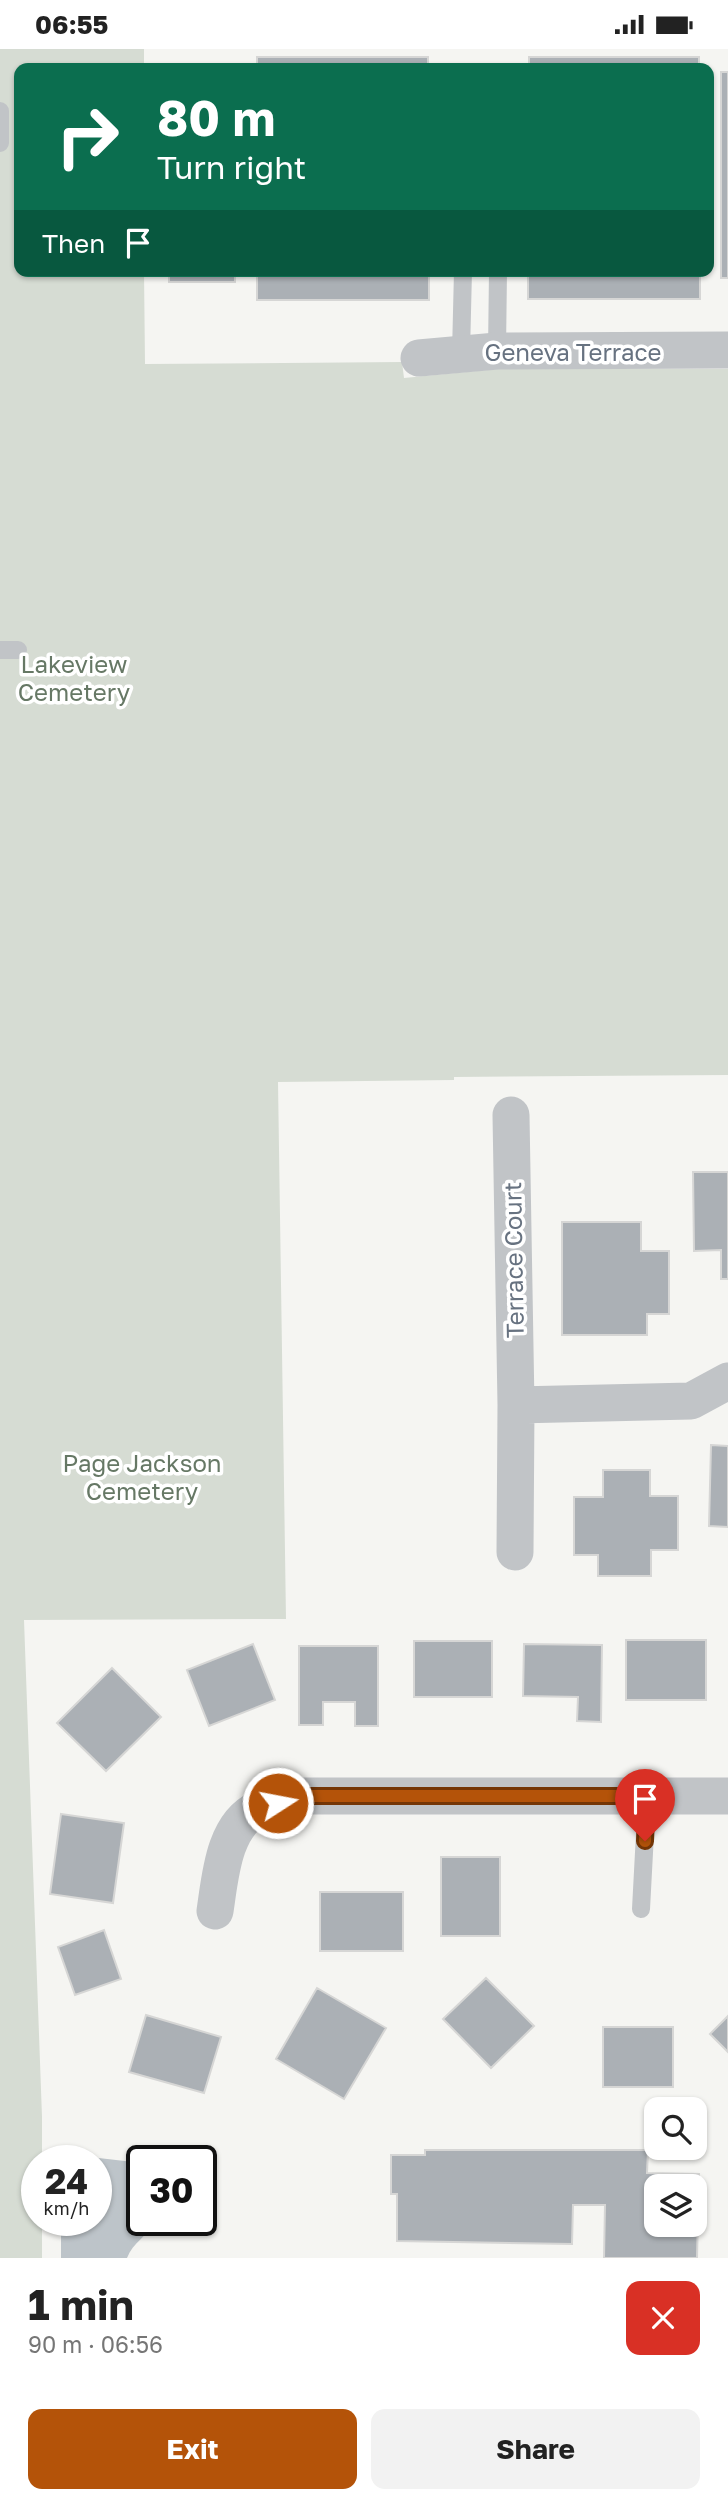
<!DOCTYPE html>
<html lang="en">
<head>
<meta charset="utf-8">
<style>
	body { margin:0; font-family:"Golos Text",sans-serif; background:#f2f2f2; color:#222; height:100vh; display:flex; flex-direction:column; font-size:26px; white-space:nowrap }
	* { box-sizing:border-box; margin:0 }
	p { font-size:23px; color:#767676 }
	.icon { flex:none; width:38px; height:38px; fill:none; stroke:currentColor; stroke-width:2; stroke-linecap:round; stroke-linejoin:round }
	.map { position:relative; height:2209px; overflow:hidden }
	.panel { display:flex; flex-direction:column; background:#fff; flex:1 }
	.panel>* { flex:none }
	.banner { position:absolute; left:14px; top:14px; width:700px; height:214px; border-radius:14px; box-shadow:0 2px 5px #0004; background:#0b6e4f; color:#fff; overflow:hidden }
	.fabs { position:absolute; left:644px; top:2048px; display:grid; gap:14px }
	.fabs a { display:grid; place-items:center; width:63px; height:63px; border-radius:14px; background:#fff; box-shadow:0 2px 5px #0004; font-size:35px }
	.speed { position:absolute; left:21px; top:2096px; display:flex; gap:14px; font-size:35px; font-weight:700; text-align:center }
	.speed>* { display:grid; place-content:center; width:91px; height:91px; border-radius:50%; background:#fff; box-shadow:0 2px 5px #0004; line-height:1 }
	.speed small { font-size:18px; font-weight:400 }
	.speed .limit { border:4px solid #111; border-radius:10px; background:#fff; color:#111 }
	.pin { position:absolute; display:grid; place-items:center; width:60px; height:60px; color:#fff; margin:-72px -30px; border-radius:50% 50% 50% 0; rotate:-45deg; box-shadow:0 0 7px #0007 }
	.pin .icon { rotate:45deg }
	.me { position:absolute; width:77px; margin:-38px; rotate:79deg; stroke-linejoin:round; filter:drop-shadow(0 0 5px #0008) }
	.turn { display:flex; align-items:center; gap:24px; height:147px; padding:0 28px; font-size:32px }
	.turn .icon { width:91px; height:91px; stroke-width:2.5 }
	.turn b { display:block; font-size:49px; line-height:60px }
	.then { display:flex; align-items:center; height:66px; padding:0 28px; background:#0003; gap:14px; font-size:26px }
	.round { display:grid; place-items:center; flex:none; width:74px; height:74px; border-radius:14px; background:#f2f2f2 }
	.summary { display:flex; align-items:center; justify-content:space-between; height:119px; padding:0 28px }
	h1 { font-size:42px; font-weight:700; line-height:52px }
	.primary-button { display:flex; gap:14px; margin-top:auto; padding:14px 28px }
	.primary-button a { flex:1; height:80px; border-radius:14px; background:#b45309; color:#fff; font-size:28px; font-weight:700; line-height:80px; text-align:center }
	.primary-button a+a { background:#f2f2f2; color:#222 }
	.status { display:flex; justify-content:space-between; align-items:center; height:49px; padding:0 35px; background:#fff; direction:ltr }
	.status svg { height:19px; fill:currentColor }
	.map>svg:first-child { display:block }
	.green { fill:#d6dcd3 }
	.water { fill:#bdc4c9 }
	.building { fill:#abb0b5; stroke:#d6d6d5; stroke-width:2; fill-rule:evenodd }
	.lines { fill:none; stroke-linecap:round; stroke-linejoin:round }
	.service { stroke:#c1c4c7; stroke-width:18 }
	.minor { stroke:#c1c4c7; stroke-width:37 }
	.route-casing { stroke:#753606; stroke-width:18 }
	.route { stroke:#b45309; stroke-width:12 }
	.labels { text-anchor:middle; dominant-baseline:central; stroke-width:7; stroke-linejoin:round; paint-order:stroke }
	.street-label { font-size:24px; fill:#677280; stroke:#fff }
	.park-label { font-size:24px; fill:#667865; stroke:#fff }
</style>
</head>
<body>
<div class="status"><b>06:55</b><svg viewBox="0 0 49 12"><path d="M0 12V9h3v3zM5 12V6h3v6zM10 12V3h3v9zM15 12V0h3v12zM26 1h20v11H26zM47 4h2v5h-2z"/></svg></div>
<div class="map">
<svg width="728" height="2209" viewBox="0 0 728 2209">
	<rect width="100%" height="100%" fill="#f5f5f2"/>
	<path class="green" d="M0,0H144V19H19V222H144L145,315L402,313L404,329L498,320H728V1026L454,1028V1031L278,1033L286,1570L24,1571L42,2068V2112H37V2172H42V2209H0Z"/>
	<path class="water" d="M64,2105L142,2114V2172H155C148,2187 133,2193 127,2209H61V2172H96V2112H63Z"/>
	<path class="building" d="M257,8H428V19H257Z
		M529,8H699V19H529Z
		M721,23H728V229H721Z
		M169,222H235V233H169Z
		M257,222H429V251H257Z
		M528,222H700V250H528Z
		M693,1123H728V1230H721V1201L694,1202Z
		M562,1173H641V1202H669V1265H647V1286H562Z
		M711,1396L728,1397V1478L709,1477Z
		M603,1421H650V1447H678V1501H651V1527H598V1506H574V1448H603Z
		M626,1591H706V1651H626Z
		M414,1592H492V1648H414Z
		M253,1595L275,1651L209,1677L187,1621Z
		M524,1595L602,1596L601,1673L577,1672L578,1648L523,1647Z
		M299,1597H378V1677H355V1653H323V1676H299Z
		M112,1619L161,1668L106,1722L57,1674Z
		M61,1765L124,1774L113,1854L50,1845Z
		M441,1808H500V1887H441Z
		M320,1843H403V1902H320Z
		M104,1881L121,1930L75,1946L58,1898Z
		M486,1929L534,1977L491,2019L443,1970Z
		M317,1939L386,1979L344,2050L276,2010Z
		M146,1966L221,1988L204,2044L129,2023Z
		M728,1967V2003L710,1985Z
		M603,1978H673V2038H603Z
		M425,2101H648L647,2124L699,2125L697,2209H604L605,2156H573L572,2195L397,2192V2145H391V2106H425ZM656,2137H695V2175H656Z"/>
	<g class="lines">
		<path class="service" d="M0,62V94
			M497,302L498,222
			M461,304L463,222
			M0,601H18
			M641,1860L647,1747"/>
		<path class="minor" d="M419,309L497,302L728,301
			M511,1066L516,1356L515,1503
			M516,1356L691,1352L728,1332
			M215,1862C220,1830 223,1776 258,1760C270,1754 286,1751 300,1747H728"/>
	</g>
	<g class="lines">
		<defs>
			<path id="route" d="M278,1754L300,1747H647L645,1792"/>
		</defs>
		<use href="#route" class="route-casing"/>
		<use href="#route" class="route"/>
	</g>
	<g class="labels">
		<g class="street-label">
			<text x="573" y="302">Geneva Terrace</text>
			<text transform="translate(513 1211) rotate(-91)">Terrace Court</text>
		</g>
		<g class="park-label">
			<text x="74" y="614">Lakeview<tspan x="74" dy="28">Cemetery</tspan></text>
			<text x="142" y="1413">Page Jackson<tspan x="142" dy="28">Cemetery</tspan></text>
		</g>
	</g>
</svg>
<div class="fabs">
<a><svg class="icon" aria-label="search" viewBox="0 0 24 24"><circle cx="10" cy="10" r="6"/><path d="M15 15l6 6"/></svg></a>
<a><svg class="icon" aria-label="layers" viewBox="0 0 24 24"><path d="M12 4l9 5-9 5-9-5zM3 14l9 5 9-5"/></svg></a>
</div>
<div class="speed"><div>24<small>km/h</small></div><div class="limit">30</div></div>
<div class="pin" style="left:645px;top:1792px;background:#d93025"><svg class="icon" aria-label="arrive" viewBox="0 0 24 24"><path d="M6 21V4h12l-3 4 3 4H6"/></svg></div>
<svg class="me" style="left:278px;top:1754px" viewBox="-20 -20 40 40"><circle r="17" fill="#b45309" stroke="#fff" stroke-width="3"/><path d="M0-11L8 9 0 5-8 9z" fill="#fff"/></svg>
<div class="banner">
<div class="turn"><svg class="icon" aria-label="right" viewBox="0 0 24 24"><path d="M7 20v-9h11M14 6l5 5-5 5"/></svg><div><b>80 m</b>Turn right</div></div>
<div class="then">Then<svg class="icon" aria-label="arrive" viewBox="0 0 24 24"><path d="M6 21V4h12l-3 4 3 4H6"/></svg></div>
</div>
</div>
<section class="panel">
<div class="summary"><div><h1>1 min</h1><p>90 m · 06:56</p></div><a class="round" style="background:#d93025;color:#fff"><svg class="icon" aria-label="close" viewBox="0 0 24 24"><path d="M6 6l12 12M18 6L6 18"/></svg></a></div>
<div class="primary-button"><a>Exit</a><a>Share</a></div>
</section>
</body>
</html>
